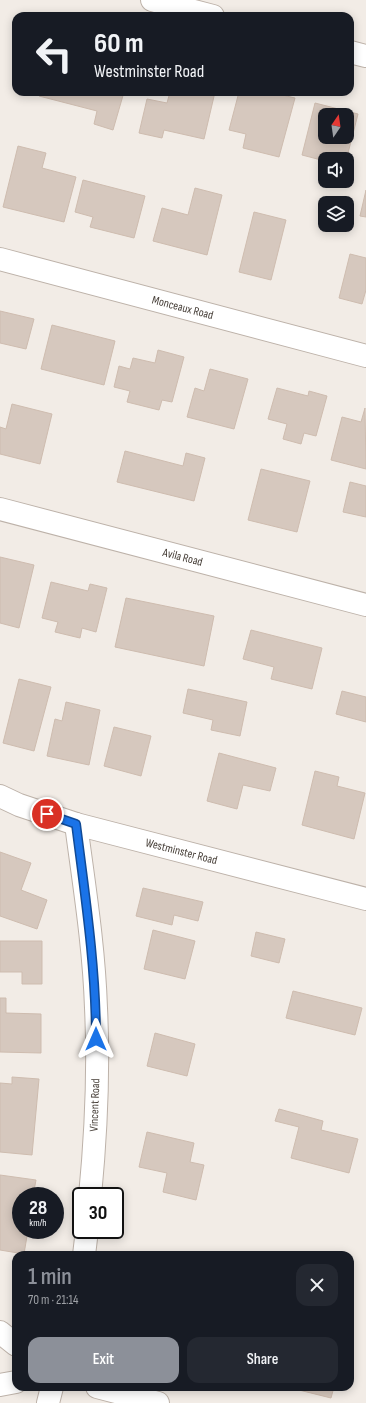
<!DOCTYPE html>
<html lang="en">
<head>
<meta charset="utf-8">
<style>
	body { margin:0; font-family:"Sofia Sans Condensed",sans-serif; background:#242831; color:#f1f3f6; height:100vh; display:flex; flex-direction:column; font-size:15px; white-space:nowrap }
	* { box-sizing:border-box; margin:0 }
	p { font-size:13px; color:#9ea1a6 }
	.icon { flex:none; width:22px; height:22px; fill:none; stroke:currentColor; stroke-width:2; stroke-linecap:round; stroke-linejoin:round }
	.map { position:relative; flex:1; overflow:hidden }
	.panel { position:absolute; left:12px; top:1251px; width:342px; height:140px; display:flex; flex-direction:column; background:#171b24; border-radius:12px; box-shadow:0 2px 10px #0003 }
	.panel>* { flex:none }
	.guide { position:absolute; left:12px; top:12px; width:342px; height:84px; border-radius:12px; box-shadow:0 2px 10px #0003; background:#171b24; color:#f1f3f6; overflow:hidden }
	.needle { width:26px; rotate:13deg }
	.buttons { position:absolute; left:318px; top:108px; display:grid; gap:8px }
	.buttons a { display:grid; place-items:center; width:36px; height:36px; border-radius:8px; background:#171b24; box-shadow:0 2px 10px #0003; font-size:20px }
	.speed { position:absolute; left:12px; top:1187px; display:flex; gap:8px; font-size:20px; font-weight:700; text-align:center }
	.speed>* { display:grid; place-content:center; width:52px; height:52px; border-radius:50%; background:#171b24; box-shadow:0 2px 10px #0003; line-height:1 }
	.speed small { font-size:10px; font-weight:400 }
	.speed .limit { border:2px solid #111; border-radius:6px; background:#fff; color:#111 }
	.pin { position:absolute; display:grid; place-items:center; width:34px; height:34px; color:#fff; margin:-17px; border:2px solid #fff; border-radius:50%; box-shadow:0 1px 4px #0007 }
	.me { position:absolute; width:44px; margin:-22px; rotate:0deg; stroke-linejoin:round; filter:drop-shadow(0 0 3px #0008) }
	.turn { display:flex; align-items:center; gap:14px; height:84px; padding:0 16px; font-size:18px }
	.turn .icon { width:52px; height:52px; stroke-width:2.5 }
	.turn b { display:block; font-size:28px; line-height:34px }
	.round { display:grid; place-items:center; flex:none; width:42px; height:42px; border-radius:12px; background:#242831 }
	.head { display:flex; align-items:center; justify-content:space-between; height:68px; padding:0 16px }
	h1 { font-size:24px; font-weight:600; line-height:30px; color:#8c9099 }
	.action { display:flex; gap:8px; margin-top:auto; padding:8px 16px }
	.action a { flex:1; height:46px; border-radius:12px; background:#8c9099; color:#fff; font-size:16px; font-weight:600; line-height:46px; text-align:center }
	.action a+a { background:#242831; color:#f1f3f6 }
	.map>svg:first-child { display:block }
	.building { fill:#d6c8be; stroke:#cebcaf; fill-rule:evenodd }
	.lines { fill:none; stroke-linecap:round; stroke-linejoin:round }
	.minor-casing { stroke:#bdb2a9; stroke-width:24 }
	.minor { stroke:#fff; stroke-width:22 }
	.route-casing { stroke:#114b97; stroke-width:10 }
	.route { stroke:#1a73e8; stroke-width:7 }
	.labels { text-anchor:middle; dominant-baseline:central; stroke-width:3.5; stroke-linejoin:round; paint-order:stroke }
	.street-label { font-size:12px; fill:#443c35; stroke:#fff }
</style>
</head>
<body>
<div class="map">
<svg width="366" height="1403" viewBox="0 0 366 1403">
	<rect width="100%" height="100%" fill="#f2ece6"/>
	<path class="building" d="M40,92H124L113,130L94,124L97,111L39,96Z
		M170,92H215L204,139L164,130L162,138L139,133L147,99L167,103Z
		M239,92H270L295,98L279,157L243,148L246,134L229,130Z
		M315,103L358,114L347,157L332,153L330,159H325V161L302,155ZM325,115H347V137H325Z
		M18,146L46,153L42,168L76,177L64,222L3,207Z
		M83,180L145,196L134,238L90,227L93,217L75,212Z
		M195,188L222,195L207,255L153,241L162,208L188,215Z
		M366,190V217L360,216Z
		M254,212L286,220L271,280L239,272Z
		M350,254L366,258V290L362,304L339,298Z
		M0,311L34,319L26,349L0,343Z
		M52,325L115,341L104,385L41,369Z
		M158,350L184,357L172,402L162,400L159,410L127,402L130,391L114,387L119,366L130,369L133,358L155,363Z
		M210,369L248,379L234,429L187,417L195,388L204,391Z
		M277,388L308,396L309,391L327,396L316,436L304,433L301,444L283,439L287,424L268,419Z
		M12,404L52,414L40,464L0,454V427L6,429Z
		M365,408L366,469L331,460L342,417L361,422Z
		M125,451L183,466L186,453L205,458L194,501L117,482Z
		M261,469L310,481L297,532L248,520Z
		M350,482L366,486V517L343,512Z
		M0,557L34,565L19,628L0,623Z
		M51,582L88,591L90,584L107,588L96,632L82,628L80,638L55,632L58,622L42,618Z
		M126,598L214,616L204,666L115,647Z
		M251,630L322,648L312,689L271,679L274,667L243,659Z
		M19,679L51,687L34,751L3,743Z
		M188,689L247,702L240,736L211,730L213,720L183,713Z
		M342,691L366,697V722L336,714Z
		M66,702L100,710L89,765L47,756L55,719L62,721Z
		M114,727L151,736L141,776L104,766Z
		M219,753L276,768L270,791L243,785L237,809L207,801Z
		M315,771L339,777L337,786L365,793L354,839L302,825Z
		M0,852L31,863L21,890L47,900L37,929L0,916Z
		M143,888L203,902L198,921L174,915L172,925L136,916Z
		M153,930L195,941L185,979L144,969Z
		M256,932L285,939L279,963L251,956Z
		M0,941H42V984H22V972H0Z
		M293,991L362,1008L355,1035L286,1018Z
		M0,998H6V1013L41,1014V1053L0,1052Z
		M155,1033L195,1044L187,1076L147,1066Z
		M12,1077L39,1079L32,1155L0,1152V1083L12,1084Z
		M279,1109L323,1121L321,1130L358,1139L349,1173L291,1158L299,1127L275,1121Z
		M147,1132L194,1143L190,1162L204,1165L196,1200L163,1192L167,1173L139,1167Z
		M0,1175L36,1180L33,1196H21V1230H28L24,1254L0,1250Z
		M287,1387H334L331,1398Z"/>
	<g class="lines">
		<defs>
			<g id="minor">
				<path d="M152,0L213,16"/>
				<path d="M350,52L366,56"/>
				<path id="s1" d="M0,259L366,356"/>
				<path id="s2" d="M0,509L366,605"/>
				<path id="s3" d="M0,796L19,805L76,824L366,899"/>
				<path d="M76,824C84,885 94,946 96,1008C99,1070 96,1134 90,1196"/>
				<path d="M84,1255L87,1230"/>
				<path d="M0,1332L16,1345"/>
				<path d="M0,1385L16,1382"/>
				<path d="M97,1387L158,1403"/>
				<path d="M48,1403L52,1387"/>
			</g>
		</defs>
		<use href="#minor" class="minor-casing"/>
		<use href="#minor" class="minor"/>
	</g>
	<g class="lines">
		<defs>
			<path id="route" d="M47,814L76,824C85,895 96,967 96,1039"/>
		</defs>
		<use href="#route" class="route-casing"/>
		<use href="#route" class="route"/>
	</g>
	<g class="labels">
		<g class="street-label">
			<text stroke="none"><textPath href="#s1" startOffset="189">Monceaux Road</textPath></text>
			<text stroke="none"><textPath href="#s2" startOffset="189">Avila Road</textPath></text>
			<text stroke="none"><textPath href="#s3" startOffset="190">Westminster Road</textPath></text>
			<text transform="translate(95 1105) rotate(-88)">Vincent Road</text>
		</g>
	</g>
</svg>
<div class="buttons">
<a><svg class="needle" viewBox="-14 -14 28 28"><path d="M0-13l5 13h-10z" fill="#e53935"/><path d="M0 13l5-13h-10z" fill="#9ea1a6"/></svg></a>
<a><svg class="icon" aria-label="sound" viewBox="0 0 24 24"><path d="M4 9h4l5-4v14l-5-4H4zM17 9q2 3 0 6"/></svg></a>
<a><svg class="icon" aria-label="layers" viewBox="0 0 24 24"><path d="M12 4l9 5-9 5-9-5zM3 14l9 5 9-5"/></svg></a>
</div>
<div class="speed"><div>28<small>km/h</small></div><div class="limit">30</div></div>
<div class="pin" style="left:47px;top:814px;background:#d93025"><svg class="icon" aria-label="arrive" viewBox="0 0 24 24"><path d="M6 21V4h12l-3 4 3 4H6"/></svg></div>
<svg class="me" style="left:96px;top:1039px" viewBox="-20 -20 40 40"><path d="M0-17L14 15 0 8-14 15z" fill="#1a73e8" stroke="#fff" stroke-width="4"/></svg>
<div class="guide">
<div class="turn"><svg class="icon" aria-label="left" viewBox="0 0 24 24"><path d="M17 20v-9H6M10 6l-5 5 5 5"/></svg><div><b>60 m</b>Westminster Road</div></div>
</div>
<section class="panel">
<div class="head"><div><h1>1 min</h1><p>70 m · 21:14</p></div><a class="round"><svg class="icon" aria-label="close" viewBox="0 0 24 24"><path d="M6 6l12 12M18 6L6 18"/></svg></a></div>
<div class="action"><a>Exit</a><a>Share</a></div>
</section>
</div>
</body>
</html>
